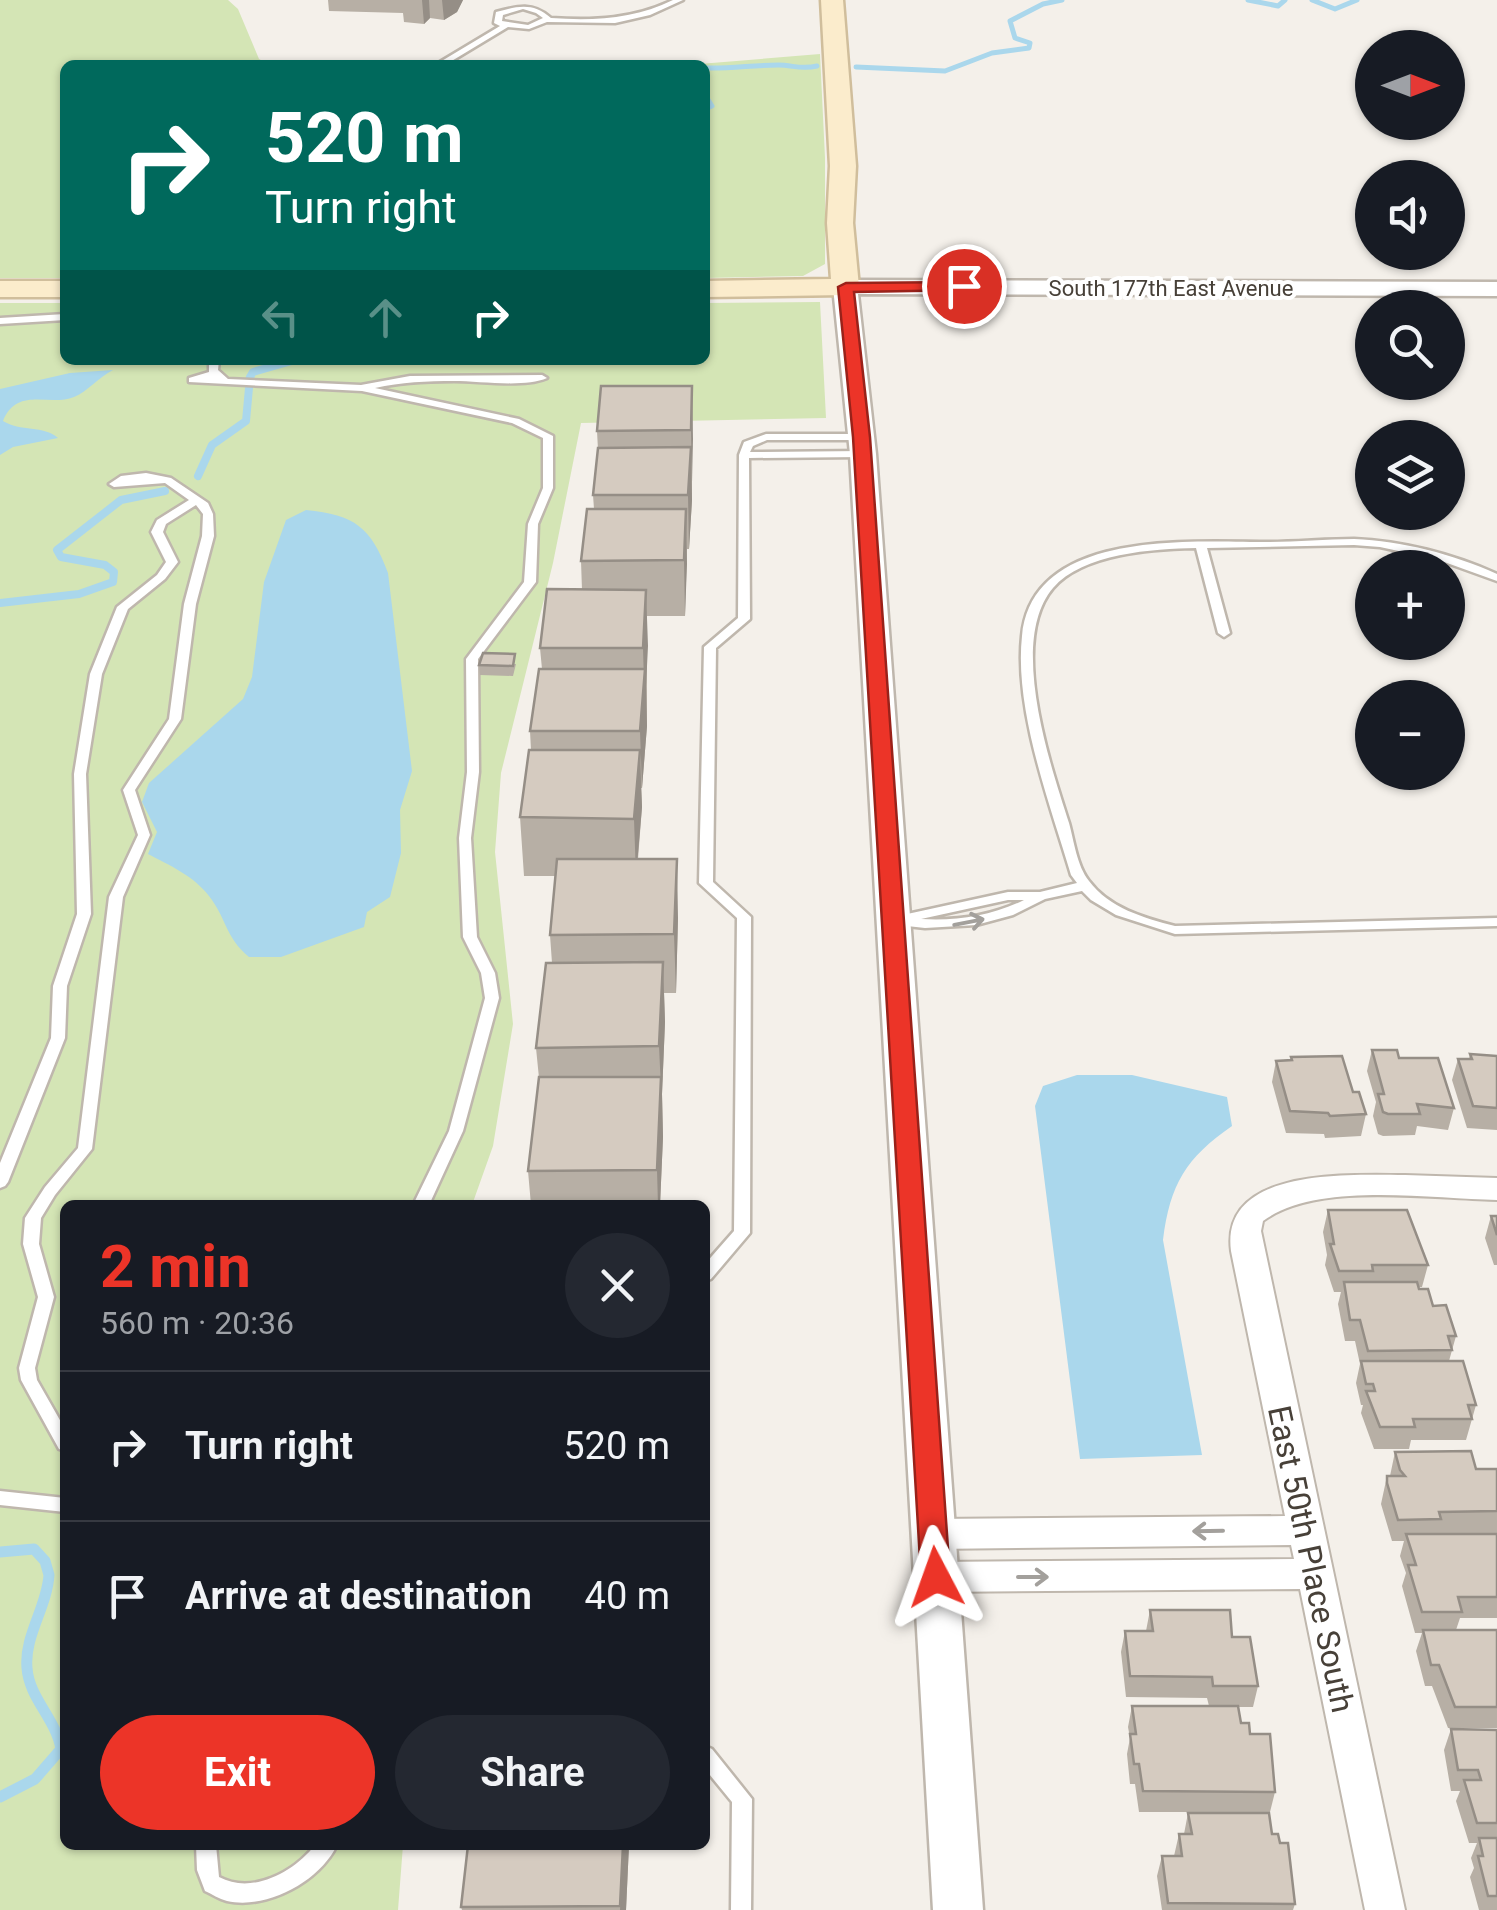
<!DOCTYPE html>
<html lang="en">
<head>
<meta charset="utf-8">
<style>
	body { margin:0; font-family:Roboto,sans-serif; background:#242831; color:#f1f3f6; height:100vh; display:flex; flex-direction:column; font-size:38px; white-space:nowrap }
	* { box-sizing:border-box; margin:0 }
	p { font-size:32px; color:#9ea1a6 }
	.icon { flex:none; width:55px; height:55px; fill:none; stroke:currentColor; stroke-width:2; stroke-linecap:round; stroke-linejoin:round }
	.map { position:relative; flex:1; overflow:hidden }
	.sheet { position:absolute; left:60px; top:1200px; width:650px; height:650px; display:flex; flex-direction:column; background:#171b24; border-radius:15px; box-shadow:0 2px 8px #0004 }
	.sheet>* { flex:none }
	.hud { position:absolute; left:60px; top:60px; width:650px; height:305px; border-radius:15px; box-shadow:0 2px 8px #0004; background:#00695c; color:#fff; overflow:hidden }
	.needle { width:65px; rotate:90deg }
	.fabs { position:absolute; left:1355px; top:30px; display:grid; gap:20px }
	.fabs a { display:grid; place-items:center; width:110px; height:110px; border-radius:50%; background:#171b24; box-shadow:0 2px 8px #0004; font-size:50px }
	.pin { position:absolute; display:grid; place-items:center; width:85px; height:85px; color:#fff; margin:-42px; border:5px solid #fff; border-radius:50%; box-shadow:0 2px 10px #0007 }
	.me { position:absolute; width:110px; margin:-55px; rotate:356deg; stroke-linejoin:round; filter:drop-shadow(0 0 8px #0008) }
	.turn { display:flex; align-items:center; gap:35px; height:210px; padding:0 40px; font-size:45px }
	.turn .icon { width:130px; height:130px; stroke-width:2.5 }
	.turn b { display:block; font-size:70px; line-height:85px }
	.lanes { display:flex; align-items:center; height:95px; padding:0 40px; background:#0003; justify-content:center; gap:50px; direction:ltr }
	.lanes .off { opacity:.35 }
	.round { display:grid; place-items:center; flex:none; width:105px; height:105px; border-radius:52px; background:#242831 }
	.summary { display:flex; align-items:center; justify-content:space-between; height:170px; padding:0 40px }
	h1 { font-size:60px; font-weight:700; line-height:75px; color:#ec3428 }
	.cta { display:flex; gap:20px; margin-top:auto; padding:20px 40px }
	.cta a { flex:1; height:115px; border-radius:60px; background:#ec3428; color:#fff; font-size:40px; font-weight:700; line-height:115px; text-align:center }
	.cta a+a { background:#242831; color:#f1f3f6 }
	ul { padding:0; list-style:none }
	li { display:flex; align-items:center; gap:30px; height:150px; padding:0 40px; border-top:2px solid #363941 }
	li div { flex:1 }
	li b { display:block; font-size:38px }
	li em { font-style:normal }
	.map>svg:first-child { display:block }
	.green { fill:#d4e5b5 }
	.water { fill:#aad7ec }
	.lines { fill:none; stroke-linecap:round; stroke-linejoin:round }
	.stream-far2 { stroke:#aad7ec; stroke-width:5 }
	.stream-far1 { stroke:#aad7ec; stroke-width:8 }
	.stream { stroke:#aad7ec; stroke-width:11 }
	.service-casing { stroke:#bfb7ad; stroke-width:5 }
	.minor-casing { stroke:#bfb7ad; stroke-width:4 }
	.tertiary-casing { stroke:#bfb7ad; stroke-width:5 }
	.secondary-casing { stroke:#d0be9c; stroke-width:5 }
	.service { fill:#fff; fill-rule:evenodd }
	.minor { fill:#fff; fill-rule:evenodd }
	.tertiary { fill:#fff; fill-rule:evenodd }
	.secondary { fill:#fbeccc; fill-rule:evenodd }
	.wall { fill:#b7afa5 }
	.shaded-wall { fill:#958e86 }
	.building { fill:#d5cbc0; stroke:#958e86; stroke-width:2.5 }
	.oneway { stroke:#a3a09c }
	.route { fill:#ec3428; stroke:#99221a; stroke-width:2.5 }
	.labels { text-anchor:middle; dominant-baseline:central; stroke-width:8; stroke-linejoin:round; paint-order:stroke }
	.far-street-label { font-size:22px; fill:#474038; stroke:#fff }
	.near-street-label { font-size:32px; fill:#474038; stroke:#fff }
</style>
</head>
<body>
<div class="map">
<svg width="1497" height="1910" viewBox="0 0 1497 1910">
	<rect width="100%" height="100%" fill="#f4f0ea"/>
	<path class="green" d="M0,0H228L238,9L259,59L270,65H65V278H0Z
		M820,54L825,158V264L803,276L705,278V65H687Z
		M820,302L826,418L581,423L553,563L501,773L495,852L513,1024L493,1146L472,1205H65V1845H403L398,1910H0V303H65V360H705V303Z"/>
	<path class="water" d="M113,370C99,377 87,392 74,397C50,407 17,386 3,421C20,432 44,425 58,438L13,447L0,455V389L70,373Z
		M306,510C355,515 371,527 388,573L412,771L400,810L401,853L390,897L367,912L364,927L281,957H249C225,937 227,919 209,896C194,876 169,865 148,854L157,832L142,802L149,783L243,699L252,677L264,582L286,520Z
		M1077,1075H1132L1227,1097L1232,1126C1186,1158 1170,1184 1163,1240L1202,1455L1080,1459L1035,1106L1043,1086Z"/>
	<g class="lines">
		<path class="stream-far2" d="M1248,0L1278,6L1285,0
			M1312,0L1335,9L1357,0
			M856,67L945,71L992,53L1029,48L1030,43L1015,38L1010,21L1043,4L1062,0
			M705,68C730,69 753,65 778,65C793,65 801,70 817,66
			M705,95L712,106L705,109"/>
		<path class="stream-far1" d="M250,377L253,372L295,360
			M198,476L212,445L246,421L249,388
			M0,603L79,594L113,582L114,572L105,565L61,557L57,550L121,500L165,491"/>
		<path class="stream" d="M0,1552L34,1549L45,1561L49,1575C47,1607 24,1636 27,1668C29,1698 56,1719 61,1749L35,1779L0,1797"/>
		<defs>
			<path id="service" d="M673,0H683L650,15L615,23L547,22L529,29L508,27L445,65H435L500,26L494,23L496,12C518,6 533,2 551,18C594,21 634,19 673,0ZM523,9L536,13L543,18L528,25L502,21L503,15Z
				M65,314V320L0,324V318Z
				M209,360H219L218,370L228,379L361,385L410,376L542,375L547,378C525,388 479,381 454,381C427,381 401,382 375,388L519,419L553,436V488L538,524L536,582L478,659L479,772L471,838L477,937L495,973L499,998L463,1131L429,1205H413L449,1131L485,998L481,973L463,937L459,838L467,772L466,659L524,582L528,524L543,488V438L512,423L362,391L189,382V378L209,372Z
				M766,434H861L866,437L861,440H767L753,446L750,452L863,451L868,454L863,457L749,458L750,619L716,648L713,882L751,917L750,1233L711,1279L705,1281V1264L734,1231L737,918L699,883L704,647L738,618L739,455L744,442Z
				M146,473L171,478L208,503L213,514L214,536L196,604L181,719L135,790L150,835L123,897L92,1149L55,1195L41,1218L39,1244L54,1297L35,1368L37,1380L65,1429V1451L59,1449L21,1380L19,1368L38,1297L23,1244L25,1218L45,1187L78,1148L109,897L138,835L123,790L169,719L184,604L202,536L203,514L196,505L166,524L163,532L178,562L165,579L128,609L102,674L86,774L91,914L67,986L65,1038L8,1182L5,1186L0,1188V1163L51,1038L53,986L77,914L74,774L90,674L117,607L157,575L166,562L151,532L157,520L189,500L165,483L114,487L109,484L121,476Z
				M1354,539C1402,541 1453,554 1497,574V581L1436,559L1380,547L1354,545L1207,548L1230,633L1224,637L1218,633L1196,548C1153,549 1083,553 1053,588C1008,641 1050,764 1069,823C1074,841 1077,866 1089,881C1109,908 1144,918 1175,926L1497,918V926L1175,934L1116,915L1091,900L1082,891L1045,899L1013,915L976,925L925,928L889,924L887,921L889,918L1008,892H1040L1077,883L1071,875C1050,804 1014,710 1022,636C1032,528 1193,542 1269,542C1297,542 1326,539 1354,539ZM1008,900H1024C991,916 957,921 921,919Z
				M0,1491L65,1498V1512L0,1505Z
				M705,1746L712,1749L752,1799L751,1910H731L732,1802L705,1769Z
				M196,1845H216L219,1877C252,1895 294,1872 315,1845H337C320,1881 267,1910 227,1901C219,1899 212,1894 205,1891L197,1870Z"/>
			<path id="minor" d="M1405,1175L1497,1178V1200C1431,1199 1317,1181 1263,1221L1261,1231L1405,1910H1365L1300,1589L936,1592L923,1588L918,1577L923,1566L936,1562L1294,1559L1291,1545L933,1549L921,1544L916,1534L921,1524L933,1519L1285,1516L1231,1251C1220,1167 1349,1175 1405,1175Z"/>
			<path id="tertiary" d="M845,280L1497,282V296L858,294L876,454L983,1910H933L850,454L833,287Z"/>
			<path id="secondary" d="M821,0H843L856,166L853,223L859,287L845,295L705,297V281L831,279L827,223L830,166Z
				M0,281H65V297H0Z"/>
		</defs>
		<use href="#service" class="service-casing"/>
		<use href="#minor" class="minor-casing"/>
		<use href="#tertiary" class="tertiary-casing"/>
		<use href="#secondary" class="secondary-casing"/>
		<use href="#service" class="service"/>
		<use href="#minor" class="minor"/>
		<use href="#tertiary" class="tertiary"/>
		<use href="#secondary" class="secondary"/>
	</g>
	<path class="wall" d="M328,0H463L457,12L444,20L430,18L424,24L404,22L403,13L329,11Z
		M692,386V500L689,549H687L685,616H647V726L642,788H641L642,807L638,859L678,918L676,993H664L665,1022L662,1094L663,1137L660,1205H531L528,1171L539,1078L536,1048L552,963L550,935L556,876H524L520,817L531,750L530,731L542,669L540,648L582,590L581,561L594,509L593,495L598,450L597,431Z
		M516,664L513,676L480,675L479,665Z
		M1372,1050L1399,1058L1454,1108L1448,1130L1417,1126L1415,1135L1383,1136L1378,1134L1373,1116L1376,1102L1367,1071Z
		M1470,1054L1497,1056V1130L1467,1128L1452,1080L1458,1059H1469Z
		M1291,1057L1353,1092L1366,1114L1361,1136L1325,1138L1324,1134L1286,1133L1272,1082L1276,1061L1291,1060Z
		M1328,1210L1428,1265L1422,1287H1418L1456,1336L1449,1361L1476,1405L1466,1440H1411L1409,1449H1374L1361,1413L1363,1405H1361L1356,1383L1360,1364L1355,1341H1345L1338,1304L1341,1292H1334L1325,1265L1327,1255L1323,1232Z
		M1491,1216H1497V1265H1494L1485,1238Z
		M1395,1452L1476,1469H1497V1533L1436,1534H1497V1618H1460L1456,1630H1497V1728H1448L1432,1686H1425L1416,1651L1422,1633H1415L1402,1586L1406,1573L1400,1556L1404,1541H1392L1381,1504L1387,1476H1390Z
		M1150,1610L1232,1637L1258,1686L1253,1707H1238L1241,1723L1250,1734L1275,1792L1270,1812H1139L1135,1784H1130L1127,1754L1130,1738L1128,1727L1132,1706H1209L1207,1698L1126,1697L1121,1652L1125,1631H1146Z
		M1451,1729L1497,1730V1910H1479L1470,1877L1474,1868L1471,1858L1477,1843H1469L1456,1801L1460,1791H1451L1444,1750Z
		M1188,1813L1272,1834L1295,1904L1293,1910H1162L1157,1876L1162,1856H1174L1179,1834H1184Z
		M629,1845L626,1910H462L461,1907Z"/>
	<path class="shaded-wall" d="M422,0H429L430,18L424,24Z
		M442,0H463L457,12L444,20Z
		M692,386L693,439L692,483L691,430Z
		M691,447L692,500L689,549L688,495Z
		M686,509L687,564L685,616L684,560Z
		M646,590L648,646L646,686L647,726L642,788L640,731L644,683L643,648Z
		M640,750L642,807L636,877L634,819Z
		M677,859L678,918L676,993L674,934Z
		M663,962L665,1022L662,1094L663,1137L660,1205H658L657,1170L661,1089L659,1046Z
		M623,1845H629L626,1910H620Z"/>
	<path class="building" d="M601,386H692L691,430L597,431Z
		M691,447L688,495H593L598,448Z
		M587,509H686L684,560L581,561Z
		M547,589L646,590L643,648H540Z
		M483,653L515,654L513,666L479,665Z
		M539,669H645L640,731H530Z
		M529,750H640L634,819L520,817Z
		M557,859H677L674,934L550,935Z
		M663,962L659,1046L536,1048L546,963Z
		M1372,1050H1397L1399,1058H1438L1454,1108L1417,1104L1420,1114H1388L1383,1112L1378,1094H1384Z
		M1470,1054L1497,1056V1108L1473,1106L1458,1059H1472Z
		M1342,1056L1353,1092H1359L1366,1114L1330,1116L1328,1113L1290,1111L1276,1061L1292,1060L1291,1057Z
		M539,1077H661L657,1170L528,1171Z
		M1328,1210H1407L1428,1265H1372L1373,1271H1339L1330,1244H1334Z
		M1491,1216H1497V1235Z
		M1344,1282H1417L1419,1289H1428L1433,1306L1446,1305L1456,1336H1448L1452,1350L1368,1351L1360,1320H1350Z
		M1361,1361H1463L1476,1405H1468L1472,1419H1413L1415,1427H1380L1366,1391H1375L1373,1384H1366Z
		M1471,1451L1476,1469H1497V1511L1439,1512L1441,1519L1398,1520L1387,1483V1476H1405L1400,1470L1395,1452Z
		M1406,1534H1497V1597H1458L1462,1612H1422L1408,1565H1416Z
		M1150,1610H1230L1232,1637H1250L1258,1686H1213L1212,1677L1130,1676L1125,1631H1153Z
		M1423,1630H1497V1707H1455L1439,1665H1431Z
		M1132,1706H1238L1241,1723H1249L1250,1734H1270L1275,1792L1143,1791L1139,1764H1134L1130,1734H1136Z
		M1451,1729L1497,1730V1823H1477L1464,1780H1481L1478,1770H1458Z
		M1188,1813H1269L1272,1834H1278L1280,1843H1288L1295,1904L1168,1903L1162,1856H1182L1179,1834H1192Z
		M1479,1838H1497V1896H1488L1478,1856H1483Z
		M468,1845H623L620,1906L461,1907Z"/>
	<defs><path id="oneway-shaft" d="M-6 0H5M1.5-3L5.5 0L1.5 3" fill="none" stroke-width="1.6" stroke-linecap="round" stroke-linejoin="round" transform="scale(2.5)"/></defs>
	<g class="oneway">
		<use href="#oneway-shaft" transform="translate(969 922) rotate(-11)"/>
		<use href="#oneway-shaft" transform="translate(1208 1531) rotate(179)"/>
		<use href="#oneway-shaft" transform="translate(1033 1577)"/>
	</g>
	<path class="route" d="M964,282L971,286L969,290L854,292L870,437L950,1577L946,1586L936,1589L925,1586L921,1577L853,437L838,287L846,283Z"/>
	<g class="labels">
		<g class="far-street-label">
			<text x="1171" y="288">South 177th East Avenue</text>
		</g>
		<g class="near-street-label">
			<text transform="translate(1311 1559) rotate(78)">East 50th Place South</text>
		</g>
	</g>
</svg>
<div class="fabs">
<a><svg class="needle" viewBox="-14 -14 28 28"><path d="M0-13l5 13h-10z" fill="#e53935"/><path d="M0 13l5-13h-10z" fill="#9ea1a6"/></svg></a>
<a><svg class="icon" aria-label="sound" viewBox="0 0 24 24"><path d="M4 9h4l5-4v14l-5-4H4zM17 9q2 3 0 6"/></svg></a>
<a><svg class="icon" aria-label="search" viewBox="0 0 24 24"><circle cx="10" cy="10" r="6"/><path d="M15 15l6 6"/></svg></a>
<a><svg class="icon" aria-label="layers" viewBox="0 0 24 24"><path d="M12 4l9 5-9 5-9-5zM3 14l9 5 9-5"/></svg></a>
<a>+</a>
<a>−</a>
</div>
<div class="pin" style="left:964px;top:286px;background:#d93025"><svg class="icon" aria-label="arrive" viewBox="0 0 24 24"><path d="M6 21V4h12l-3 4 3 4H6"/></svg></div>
<svg class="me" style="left:936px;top:1577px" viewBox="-20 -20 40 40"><path d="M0-17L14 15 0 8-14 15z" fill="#ec3428" stroke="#fff" stroke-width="4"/></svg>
<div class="hud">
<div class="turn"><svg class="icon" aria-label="right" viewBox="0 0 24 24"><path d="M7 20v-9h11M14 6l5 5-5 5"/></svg><div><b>520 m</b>Turn right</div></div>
<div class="lanes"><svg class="icon off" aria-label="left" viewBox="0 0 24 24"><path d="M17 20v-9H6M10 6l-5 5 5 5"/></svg><svg class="icon off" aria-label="ahead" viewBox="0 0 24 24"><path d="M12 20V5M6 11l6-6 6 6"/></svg><svg class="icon" aria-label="right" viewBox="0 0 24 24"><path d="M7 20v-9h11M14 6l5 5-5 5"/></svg></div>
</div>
<section class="sheet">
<div class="summary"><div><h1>2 min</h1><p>560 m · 20:36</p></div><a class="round"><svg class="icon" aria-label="close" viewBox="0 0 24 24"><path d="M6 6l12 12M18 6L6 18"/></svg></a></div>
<ul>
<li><svg class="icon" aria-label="right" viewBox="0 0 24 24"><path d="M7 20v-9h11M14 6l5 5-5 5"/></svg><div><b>Turn right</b></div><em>520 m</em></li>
<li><svg class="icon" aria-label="arrive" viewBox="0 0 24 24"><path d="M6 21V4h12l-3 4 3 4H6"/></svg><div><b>Arrive at destination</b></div><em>40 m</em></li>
</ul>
<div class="cta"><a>Exit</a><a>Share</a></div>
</section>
</div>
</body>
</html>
